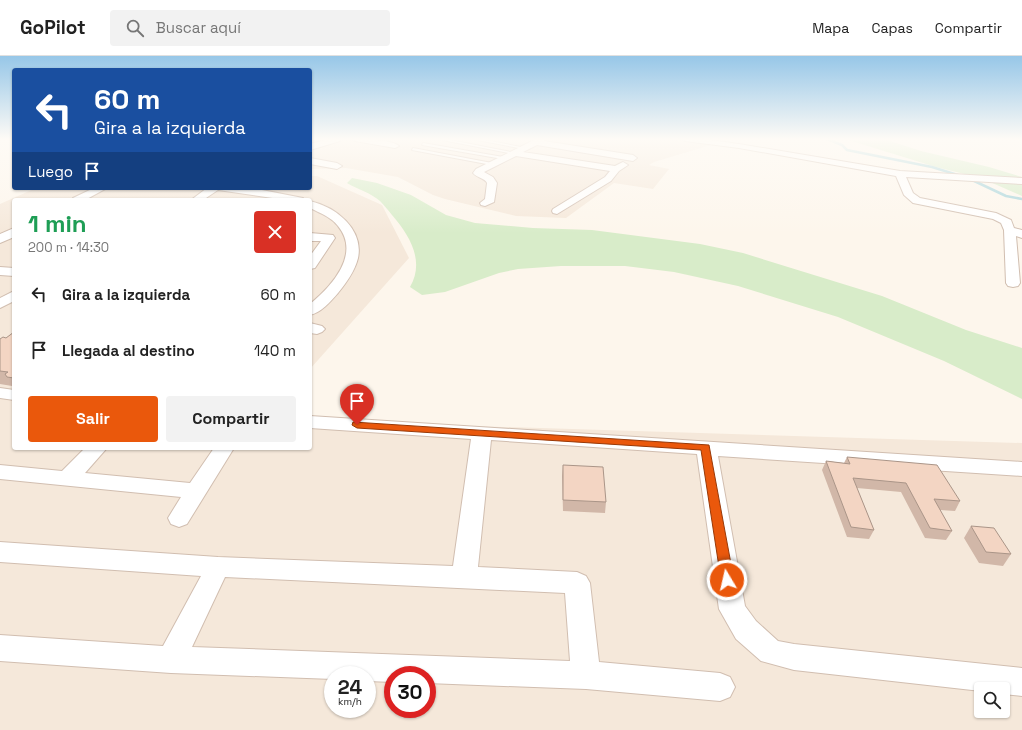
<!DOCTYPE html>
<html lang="es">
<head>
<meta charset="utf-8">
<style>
	body { margin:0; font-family:"Space Grotesk",sans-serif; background:#f2f2f2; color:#222; height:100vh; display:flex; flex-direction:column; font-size:15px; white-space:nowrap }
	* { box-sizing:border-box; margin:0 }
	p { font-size:13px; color:#767676 }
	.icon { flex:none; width:22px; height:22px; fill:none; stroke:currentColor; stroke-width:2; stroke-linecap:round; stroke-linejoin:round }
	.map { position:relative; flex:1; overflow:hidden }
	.drawer { position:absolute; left:12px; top:142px; width:300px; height:252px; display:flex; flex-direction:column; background:#fff; border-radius:4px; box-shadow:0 1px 3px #0004 }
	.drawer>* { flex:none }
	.hud { position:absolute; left:12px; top:12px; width:300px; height:122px; border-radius:4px; box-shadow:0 1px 3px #0004; background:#1a4fa0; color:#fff; overflow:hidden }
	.tools { position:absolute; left:974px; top:626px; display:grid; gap:8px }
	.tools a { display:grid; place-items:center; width:36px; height:36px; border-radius:4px; background:#fff; box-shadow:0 1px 3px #0004; font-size:20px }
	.speed { position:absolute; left:324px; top:610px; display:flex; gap:8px; font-size:20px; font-weight:700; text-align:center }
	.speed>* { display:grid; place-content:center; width:52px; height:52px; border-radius:50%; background:#fff; box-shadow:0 1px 3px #0004; line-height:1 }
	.speed small { font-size:10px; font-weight:400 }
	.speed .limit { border:6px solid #d22; background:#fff; color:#111 }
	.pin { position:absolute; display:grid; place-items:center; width:34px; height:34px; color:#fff; margin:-41px -17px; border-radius:50% 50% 50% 0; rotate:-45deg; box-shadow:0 0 4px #0007 }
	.pin .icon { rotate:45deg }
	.me { position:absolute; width:44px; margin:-22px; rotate:351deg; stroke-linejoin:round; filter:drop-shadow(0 0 3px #0008) }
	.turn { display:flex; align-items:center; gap:14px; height:84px; padding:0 16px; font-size:18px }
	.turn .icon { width:52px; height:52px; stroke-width:2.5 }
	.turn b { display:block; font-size:28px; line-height:34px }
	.then { display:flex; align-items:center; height:38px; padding:0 16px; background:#0003; gap:8px; font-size:15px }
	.round { display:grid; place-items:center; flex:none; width:42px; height:42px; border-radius:4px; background:#f2f2f2 }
	.head { display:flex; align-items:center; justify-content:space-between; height:68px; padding:0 16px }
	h1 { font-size:24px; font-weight:600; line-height:30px; color:#1e9e55 }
	.primary-button { display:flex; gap:8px; margin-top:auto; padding:8px 16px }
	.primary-button a { flex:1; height:46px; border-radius:4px; background:#ea580c; color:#fff; font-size:16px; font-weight:600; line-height:46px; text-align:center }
	.primary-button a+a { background:#f2f2f2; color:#222 }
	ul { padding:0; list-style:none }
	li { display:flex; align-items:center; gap:12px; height:56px; padding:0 16px }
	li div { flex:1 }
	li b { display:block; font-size:15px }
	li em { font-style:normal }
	header { display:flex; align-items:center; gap:24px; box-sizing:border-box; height:56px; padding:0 20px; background:#fff; border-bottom:1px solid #e0e0e0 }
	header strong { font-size:19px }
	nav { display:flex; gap:22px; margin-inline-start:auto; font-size:14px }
	.search { width:280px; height:36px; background:#f2f2f2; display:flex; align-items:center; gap:10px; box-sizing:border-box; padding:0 14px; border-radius:4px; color:#767676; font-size:15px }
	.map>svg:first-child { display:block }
	.residential { fill:#f5e8da; fill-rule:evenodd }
	.green { fill:#d8ecc9 }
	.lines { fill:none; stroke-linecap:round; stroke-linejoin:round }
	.stream { stroke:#a5d3da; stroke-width:2.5 }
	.lane-casing { stroke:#d1beb0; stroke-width:2 }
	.street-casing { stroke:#d1beb0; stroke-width:2 }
	.lane { fill:#fff; fill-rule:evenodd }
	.street { fill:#fff; fill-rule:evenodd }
	.wall { fill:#d1b7a8 }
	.building { fill:#f3d5c3; stroke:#aa9588 }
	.route { fill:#ea580c; stroke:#983908 }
</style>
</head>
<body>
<header>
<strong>GoPilot</strong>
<div class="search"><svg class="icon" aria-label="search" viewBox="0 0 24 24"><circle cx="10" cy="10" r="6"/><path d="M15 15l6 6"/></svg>Buscar aquí</div>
<nav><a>Mapa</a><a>Capas</a><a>Compartir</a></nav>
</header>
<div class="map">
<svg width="1022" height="674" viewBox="0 0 1022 674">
	<rect width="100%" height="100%" fill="#fdf6ec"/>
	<path class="residential" d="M310,83H663L714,88L654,106L649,109L669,113L653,133L614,127L566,162L516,160L445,143L433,139L398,121L346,112L310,113Z
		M310,120H317L382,149L409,202L310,313V144H14V392H310V365L1022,387V674H0V148L36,132H310ZM333,619H367V653H333ZM393,619H427V653H393ZM981,633H1003V655H981Z"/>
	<path class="green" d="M845,83H884L921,95L989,111L1022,121V140L981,122L936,111Z
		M352,122L377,127L411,139L446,159L475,167L533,172L592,174L700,188L743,197L882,240L966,274L1022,292V343L944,305L838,261L738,230L674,216L625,210H561L518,213L499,217L445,236L422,239L410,231C425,205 410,180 392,159C388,154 384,149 380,145C371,137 357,133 347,127Z"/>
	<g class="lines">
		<path class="stream" d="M827,83L842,89L847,94L932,111L961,120
			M970,123L1006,140L1022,143"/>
		<defs>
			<path id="lane" d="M437,83H445L516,97L514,98Z
				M472,83H480L526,92L524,93Z
				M423,87L503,101L505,102L503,103L422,89Z
				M413,92L492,107L494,108L492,109L412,94Z"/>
			<path id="street" d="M329,83H341L340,85L310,94V88Z
				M351,83C362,83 391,83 399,90L395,92L355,85Z
				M536,83H546L544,85L633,99L637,102L633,105L537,89L523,96L615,110L623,106L628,109L619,115L611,125L557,158L553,157L552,155L553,153L605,121L610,115L516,100L484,116L493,121L497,127L494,146L485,150L481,149L480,147L485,143L487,127C485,122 477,122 473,117L476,113Z
				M681,83H703L739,88L900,115L1022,122V128L906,121L913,137L920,142L996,157L1011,164L1014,172L1022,174V182L1016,180L1020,227L1018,230L1013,231L1008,230L1006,227L1004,174L1001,167L993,163L913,147L904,139L896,120L739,92L685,85Z
				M310,102L337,107L342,110L337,113L310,108Z
				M94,132H107L85,144H72L73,142Z
				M207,132H252L303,142L304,144H286L218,134L203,144H191Z
				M310,145C336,151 364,173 358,202C355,215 346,227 338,237C331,245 321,257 310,259V248C332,230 361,198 338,170C331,161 320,157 310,152Z
				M14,172V181L0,187V178Z
				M310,177L333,179L335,182L315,212L310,213V200L321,185H310Z
				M0,211L14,212V220L0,219Z
				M14,235V245L0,252V242Z
				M310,267L322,270L325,273L322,276L317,278L310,277Z
				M0,332L14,334V344L0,342Z
				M310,360L1022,406V420L718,400L745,550L756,565L778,585L794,588L1022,612V640L1003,638V633H981V635L794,614L761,605L736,583L719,553L697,398L491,384L478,511L577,516L586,520L590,527L599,606L720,617L730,621L735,631L730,641L720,645L586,633L427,627V619H393V626L367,625V619H333V623L171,617L0,605V579L163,590L201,520L0,506V486L218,501L453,510L471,383L310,372ZM225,521L565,537L570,605L192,591Z
				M85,392H107L85,417L190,427L214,392H234L187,468L179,471L171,468L168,462L181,441L0,423V409L62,415Z"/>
		</defs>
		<use href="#lane" class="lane-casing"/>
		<use href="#street" class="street-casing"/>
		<use href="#lane" class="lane"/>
		<use href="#street" class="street"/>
	</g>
	<path class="wall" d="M14,276V333L12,330L0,328V283L6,282Z
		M847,401L960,445L955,455L940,454L952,475L946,484L925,482L901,436L857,432L874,474L869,483L847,481L822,414L826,405L844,407Z
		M563,409L606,446L605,457L563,455L562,420Z
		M971,470L1011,498L1003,510L979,507L964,482Z"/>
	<path class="building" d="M14,276V322L7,321L5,318L8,316L0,315V283L3,281L6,282Z
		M847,401L937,409L960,445L934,443L952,475L930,472L906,427L853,422L874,474L851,471L826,405L850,408Z
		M563,409L603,411L606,446L563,444Z
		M971,470L994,472L1011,498L986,496Z"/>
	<linearGradient id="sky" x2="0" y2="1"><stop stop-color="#97c7e8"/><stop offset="0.47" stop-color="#fefbf6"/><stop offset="1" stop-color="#fefbf6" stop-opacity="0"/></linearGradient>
	<rect width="1022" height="177" fill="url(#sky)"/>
	<path class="route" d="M353,366L709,389L734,524L732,527L727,529L723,527L721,524L701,394L357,372L352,369Z"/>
</svg>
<div class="tools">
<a><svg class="icon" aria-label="search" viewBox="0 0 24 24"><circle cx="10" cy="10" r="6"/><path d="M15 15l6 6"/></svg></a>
</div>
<div class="speed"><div>24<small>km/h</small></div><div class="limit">30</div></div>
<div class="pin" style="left:357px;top:369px;background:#d93025"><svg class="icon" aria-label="arrive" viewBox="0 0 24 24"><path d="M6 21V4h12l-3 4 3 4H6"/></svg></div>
<svg class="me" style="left:727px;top:524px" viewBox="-20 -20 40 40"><circle r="17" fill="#ea580c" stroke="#fff" stroke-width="3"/><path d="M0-11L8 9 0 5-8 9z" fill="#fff"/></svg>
<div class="hud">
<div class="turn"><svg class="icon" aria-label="left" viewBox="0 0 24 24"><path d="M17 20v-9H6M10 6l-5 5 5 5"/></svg><div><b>60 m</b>Gira a la izquierda</div></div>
<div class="then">Luego<svg class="icon" aria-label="arrive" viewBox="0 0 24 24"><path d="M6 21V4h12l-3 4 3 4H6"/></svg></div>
</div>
<section class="drawer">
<div class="head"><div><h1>1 min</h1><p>200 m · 14:30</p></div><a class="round" style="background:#d93025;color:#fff"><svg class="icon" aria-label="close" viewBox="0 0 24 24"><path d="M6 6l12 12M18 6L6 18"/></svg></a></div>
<ul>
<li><svg class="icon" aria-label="left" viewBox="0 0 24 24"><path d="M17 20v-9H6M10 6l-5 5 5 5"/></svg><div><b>Gira a la izquierda</b></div><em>60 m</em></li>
<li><svg class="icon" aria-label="arrive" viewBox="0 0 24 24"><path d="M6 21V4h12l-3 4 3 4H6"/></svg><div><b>Llegada al destino</b></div><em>140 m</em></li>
</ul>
<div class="primary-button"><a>Salir</a><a>Compartir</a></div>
</section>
</div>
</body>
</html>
